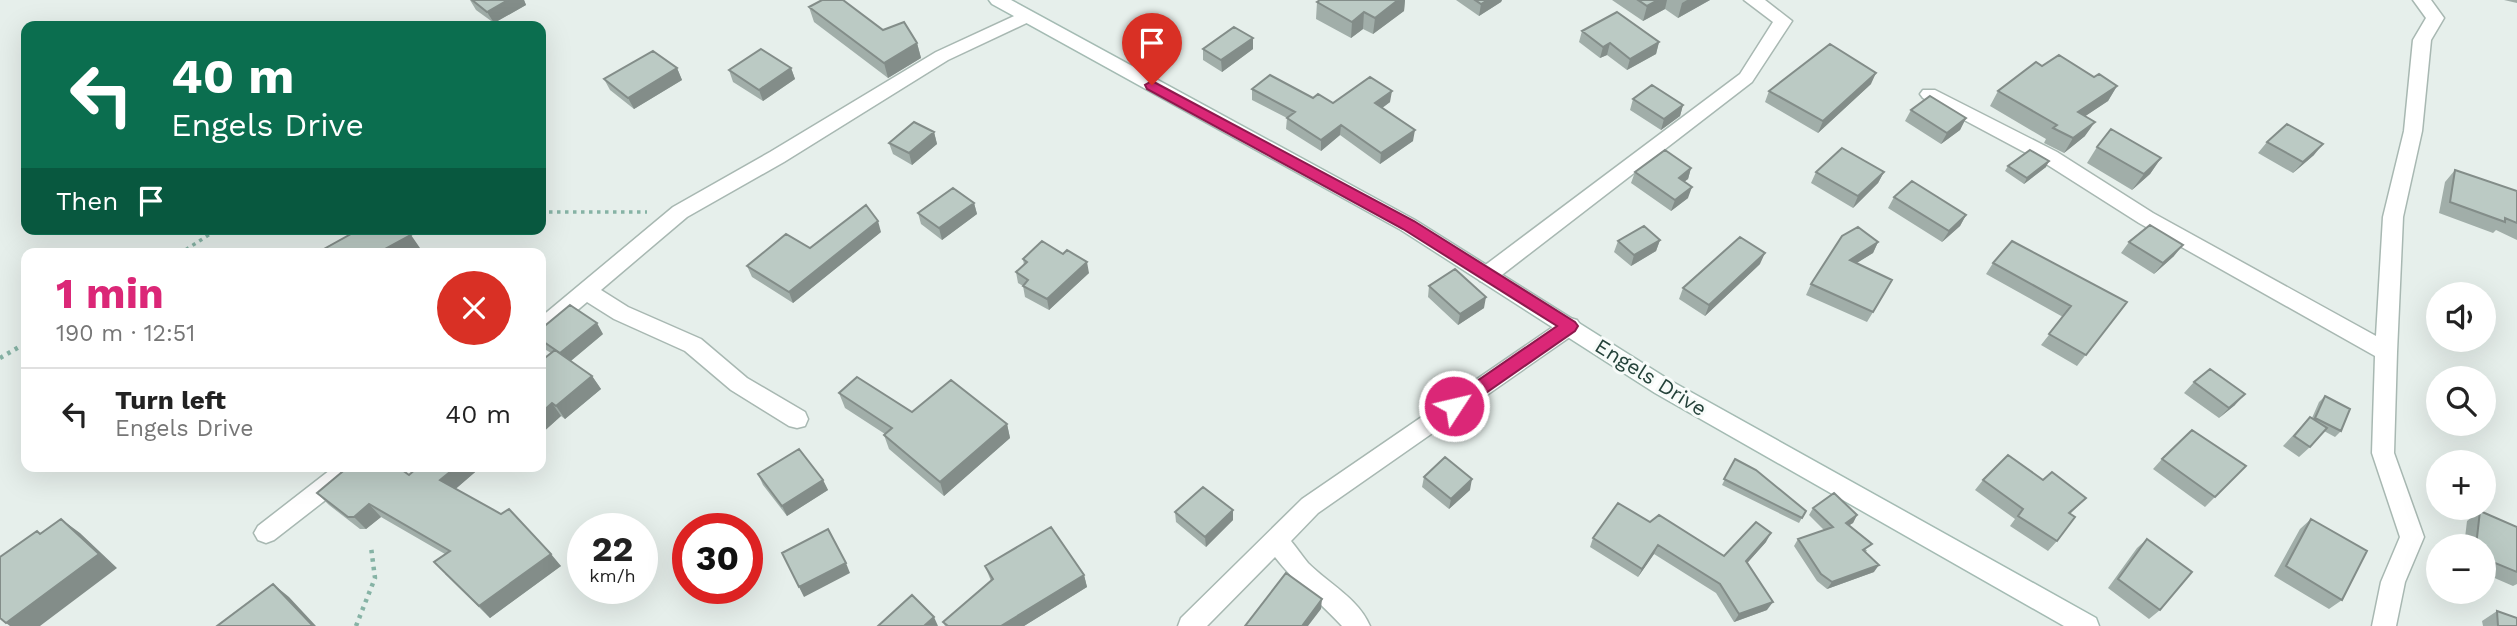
<!DOCTYPE html>
<html lang="en">
<head>
<meta charset="utf-8">
<style>
	body { margin:0; font-family:"Work Sans",sans-serif; background:#f6f6f6; color:#222; height:100vh; display:flex; flex-direction:column; font-size:26px; white-space:nowrap }
	* { box-sizing:border-box; margin:0 }
	p { font-size:23px; color:#767676 }
	.icon { flex:none; width:38px; height:38px; fill:none; stroke:currentColor; stroke-width:2; stroke-linecap:round; stroke-linejoin:round }
	.map { position:relative; flex:1; overflow:hidden }
	.sheet { position:absolute; left:21px; top:248px; width:525px; height:224px; display:flex; flex-direction:column; background:#fff; border-radius:14px; box-shadow:0 7px 28px #0002 }
	.sheet>* { flex:none }
	.top-card { position:absolute; left:21px; top:21px; width:525px; height:214px; border-radius:14px; box-shadow:0 7px 28px #0002; background:#0b6e4f; color:#fff; overflow:hidden }
	.controls { position:absolute; left:2426px; top:282px; display:grid; gap:14px }
	.controls a { display:grid; place-items:center; width:70px; height:70px; border-radius:50%; background:#fff; box-shadow:0 7px 28px #0002; font-size:35px }
	.speed { position:absolute; left:567px; top:513px; display:flex; gap:14px; font-size:35px; font-weight:700; text-align:center }
	.speed>* { display:grid; place-content:center; width:91px; height:91px; border-radius:50%; background:#fff; box-shadow:0 7px 28px #0002; line-height:1 }
	.speed small { font-size:18px; font-weight:400 }
	.speed .limit { border:10px solid #d22; background:#fff; color:#111 }
	.pin { position:absolute; display:grid; place-items:center; width:60px; height:60px; color:#fff; margin:-72px -30px; border-radius:50% 50% 50% 0; rotate:-45deg; box-shadow:0 0 7px #0007 }
	.pin .icon { rotate:45deg }
	.me { position:absolute; width:77px; margin:-38px; rotate:55deg; stroke-linejoin:round; filter:drop-shadow(0 0 5px #0008) }
	.turn { display:flex; align-items:center; gap:24px; height:147px; padding:0 35px; font-size:32px }
	.turn .icon { width:91px; height:91px; stroke-width:2.5 }
	.turn b { display:block; font-size:49px; line-height:60px }
	.then { display:flex; align-items:center; height:66px; padding:0 35px; background:#0003; gap:14px; font-size:26px }
	.round { display:grid; place-items:center; flex:none; width:74px; height:74px; border-radius:37px; background:#f6f6f6 }
	.summary { display:flex; align-items:center; justify-content:space-between; height:119px; padding:0 35px }
	h1 { font-size:42px; font-weight:700; line-height:52px; color:#db2777 }
	ul { padding:0; list-style:none }
	li { display:flex; align-items:center; gap:21px; height:91px; padding:0 35px; border-top:2px solid #e0e0e0 }
	li div { flex:1 }
	li b { display:block; font-size:26px }
	li em { font-style:normal }
	.map>svg:first-child { display:block }
	.lines { fill:none; stroke-linecap:round; stroke-linejoin:round }
	.street-casing { stroke:#a8b8b2; stroke-width:3 }
	.secondary-casing { stroke:#a4bbb3; stroke-width:3 }
	.path-far1 { stroke:#86b3a5; stroke-width:3.5; stroke-dasharray:3.5 4.5; stroke-linecap:butt }
	.path { stroke:#86b3a5; stroke-width:4.5; stroke-dasharray:3.5 5; stroke-linecap:butt }
	.street { fill:#fff; fill-rule:evenodd }
	.secondary { fill:#fff; fill-rule:evenodd }
	.wall { fill:#a1aea9 }
	.shaded-wall { fill:#838d89 }
	.building { fill:#bbcac4; stroke:#838d89; stroke-width:2 }
	.route { fill:#db2777; stroke:#8e194d; stroke-width:2 }
	.labels { text-anchor:middle; dominant-baseline:central; stroke-width:6; stroke-linejoin:round; paint-order:stroke }
	.street-label { font-size:21px; fill:#24423a; stroke:#f7fbf9 }
</style>
</head>
<body>
<div class="map">
<svg width="2517" height="626" viewBox="0 0 2517 626">
	<rect width="100%" height="100%" fill="#e6efeb"/>
	<g class="lines">
		<defs>
			<path id="street" d="M1744,0H1765L1792,21L1752,82L1494,281L1487,283L1480,281L1477,275L1480,269L1740,74L1773,22Z
				M2413,0H2431L2444,18L2431,40L2422,131L2403,217L2397,352L2394,453L2424,537L2405,582L2396,626H2372L2381,582L2400,537L2372,453L2375,356L2139,223L2043,162L1923,98L1920,94L1923,90H1935L2057,152L2153,213L2376,336L2383,217L2404,131L2413,40L2426,18Z
				M1027,10L1036,16L1033,20L948,60L784,162L687,217L601,290L628,307L701,339L747,378L805,412L808,419L805,426L797,428L789,426L731,390L685,351L614,319L587,302L548,335L541,337V317L673,207L770,152L936,52Z
				M1570,318L1577,320L1581,326L1577,332L1318,513L1291,541C1297,548 1302,556 1308,563C1329,584 1358,598 1370,626H1342C1320,602 1295,583 1275,557L1207,626H1178L1181,618L1302,499L1563,320Z
				M334,467H362L359,474L274,540L266,543L258,540L254,533L258,526Z"/>
			<path id="secondary" d="M989,0H1011L1415,220L1671,381L2096,618L2099,626H2064L1655,393L1401,230L992,4Z"/>
		</defs>
		<use href="#street" class="street-casing"/>
		<use href="#secondary" class="secondary-casing"/>
		<path class="path-far1" d="M541,212H647
			M179,254L218,229"/>
		<path class="path" d="M0,358L26,343
			M356,626L375,578L371,547"/>
		<use href="#street" class="street"/>
		<use href="#secondary" class="secondary"/>
	</g>
	<path class="wall" d="M470,0H524L526,5L494,23L476,10Z
		M1320,0H1405L1404,11L1373,34L1363,29L1351,38L1316,19L1317,2Z
		M1456,0H1502L1501,2L1479,16Z
		M1612,0H1710L1678,18L1665,9L1643,21Z
		M2504,0H2517V3Z
		M809,7L883,30L917,43L921,58L888,78L814,22Z
		M1582,31L1659,42L1656,54L1627,70L1607,55L1600,58L1579,42Z
		M1203,49H1253L1222,72L1203,60Z
		M2042,66L2094,77L2117,86L2108,101L2085,116V136L2064,153L2044,143L2046,139L1990,106L1998,91Z
		M677,68L682,80L634,109L610,90L604,79Z
		M791,68L795,79L763,101L733,82L729,70Z
		M1871,84L1818,133L1765,102L1769,91Z
		M1252,89L1333,103L1390,102L1382,108L1413,141L1380,164L1340,135L1321,151L1286,129L1287,118L1252,100Z
		M1633,99L1683,105L1680,116L1661,130L1630,110Z
		M1911,110L1966,118L1960,130L1941,144L1905,121Z
		M934,132L937,144L912,165L893,154L889,143Z
		M2267,142L2314,155L2293,173L2258,153Z
		M2097,147L2161,158L2150,174L2132,190L2087,163Z
		M2008,166L2046,167L2024,184L2005,171Z
		M1691,168L1688,179L1684,181L1688,198L1671,211L1631,183L1635,172Z
		M2455,170L2517,191V240L2496,230L2493,233L2439,213L2445,182Z
		M1816,172H1884L1878,183L1853,208L1811,183Z
		M1894,197L1966,215L1960,226L1942,242L1888,208Z
		M974,203L977,214L942,240L921,224L918,213Z
		M881,232L793,303L752,277L747,266L810,248Z
		M1660,240L1656,251L1631,266L1614,252L1618,241Z
		M1878,242L1873,253L1856,263L1886,291L1867,322L1806,295L1811,284Z
		M2129,242L2174,256L2154,274L2121,253Z
		M1023,259L1089,273L1049,310L1025,297L1023,286L1018,283L1016,272L1024,265Z
		M1993,263L2127,302L2077,366L2041,345L2063,317L1986,274Z
		M1760,264L1705,316L1679,299L1683,288Z
		M1429,286L1484,308L1458,325L1428,297Z
		M541,329L603,334L571,361L592,376L601,389L565,419L561,416L541,434L551,353L541,347Z
		M2194,382L2235,405L2219,418L2184,393Z
		M839,393L912,412L1007,424L1010,438L944,496L889,449L884,435L885,434L845,408Z
		M2325,396L2341,431L2335,437L2324,431L2310,447L2299,457L2283,446L2310,417L2312,418L2319,402Z
		M1735,459L1806,511L1799,523L1722,485Z
		M2162,459L2246,466L2205,507L2153,469Z
		M481,467L455,489L561,566L490,618L445,574V554L381,517L366,529H360L329,505L317,493L409,475Z
		M758,474L823,480L828,490L787,516L763,485Z
		M1424,477L1470,490L1449,509L1422,487Z
		M1983,480H2043L2086,498L2070,514L2057,541L2048,551L2010,526L2015,519L1975,490Z
		M1813,508L1857,515L1853,523L1849,525L1867,551L1865,552L1874,572L1827,589L1817,581L1794,546L1798,539L1824,530L1809,515Z
		M2480,511L2517,527V584L2513,586L2483,573V546H2464L2467,521Z
		M1175,512L1233,520L1206,547L1176,522Z
		M2311,519L2342,600L2329,609L2274,576L2300,529Z
		M1650,522L1724,556L1766,542L1747,563L1767,610L1734,622L1716,593L1654,554L1638,577L1590,547L1593,538Z
		M2147,539L2160,610L2149,619L2108,588L2137,548Z
		M985,566L1084,575L1087,587L1024,626H945L943,622L991,581Z
		M2497,611L2517,626H2483L2482,621Z"/>
	<path class="shaded-wall" d="M508,0H524L526,5L494,23L487,12Z
		M1398,0H1405L1404,11L1373,34L1375,18Z
		M1488,0H1502L1501,2L1479,16L1481,4Z
		M1658,0H1667L1665,9L1643,21L1647,6Z
		M1687,0H1710L1678,18L1682,3Z
		M1364,12L1363,29L1351,38L1352,22Z
		M1253,38V49L1222,72L1221,60Z
		M1659,42L1656,54L1627,70L1630,59Z
		M917,43L921,58L888,78L884,63Z
		M1610,43L1607,55L1600,58L1603,47Z
		M677,68L682,80L634,109L628,98Z
		M791,68L795,79L763,101L759,90Z
		M1876,73L1871,84L1818,133L1823,121Z
		M2117,86L2108,101L2069,127L2078,112Z
		M1392,91L1390,102L1374,114L1375,103Z
		M1683,105L1680,116L1661,130L1664,119Z
		M1966,118L1960,130L1941,144L1947,133Z
		M2095,122L2085,136L2064,153L2073,138Z
		M1341,125L1340,135L1321,151V140Z
		M1415,130L1413,141L1380,164L1381,153Z
		M934,132L937,144L912,165L909,153Z
		M2323,144L2314,155L2293,173L2303,162Z
		M2161,158L2150,174L2132,190L2144,174Z
		M2049,161L2046,167L2024,184L2027,178Z
		M1691,168L1688,179L1675,189L1679,178Z
		M1884,172L1878,183L1853,208L1858,196Z
		M1692,187L1688,198L1671,211L1675,200Z
		M974,203L977,214L942,240L939,228Z
		M1966,215L1960,226L1942,242L1949,231Z
		M878,221L881,232L793,303L789,292Z
		M411,235L420,248L409,254H376Z
		M1660,240L1656,251L1631,266L1634,255Z
		M1878,242L1873,253L1844,271L1850,260Z
		M2183,245L2174,256L2154,274L2163,263Z
		M1765,253L1760,264L1705,316L1709,305Z
		M1087,262L1089,273L1049,310L1047,299Z
		M1486,297L1484,308L1458,325L1460,314Z
		M597,323L603,334L567,364L560,353Z
		M592,376L601,389L565,419L556,406Z
		M2245,394L2235,405L2219,418L2229,408Z
		M552,403L561,416L541,434V413Z
		M1007,424L1010,438L944,496L940,482Z
		M456,467H481L451,493L440,480Z
		M1472,479L1470,490L1449,509L1451,499Z
		M823,480L828,490L787,516L782,506Z
		M369,504L381,517L366,529L354,517Z
		M1233,510V520L1206,547L1205,537Z
		M1857,515L1853,523L1842,530L1846,523Z
		M61,519L80,533L117,568L40,626H10L6,623Z
		M1771,533L1766,542L1741,570L1746,561Z
		M1658,545L1654,554L1638,577L1642,569Z
		M551,554L561,566L490,618L479,606Z
		M846,563L850,573L804,597L799,587Z
		M1879,565L1874,572L1827,589L1832,582Z
		M1084,575L1087,587L1024,626H1001Z
		M273,584L289,597L316,626H313Z
		M1322,599L1321,609L1308,626H1302Z
		M1773,602L1767,610L1734,622L1739,614Z
		M934,617L938,626H924Z"/>
	<path class="building" d="M472,0H508L487,12Z
		M822,0H843L883,30L904,22L917,43L884,63L809,7Z
		M1320,0H1398L1375,18L1364,12L1352,22L1317,2Z
		M1475,0H1488L1481,4Z
		M1638,0H1658L1647,6Z
		M1617,12L1659,42L1630,59L1610,43L1603,47L1582,31Z
		M1234,27L1253,38L1221,60L1203,49Z
		M1830,44L1876,73L1823,121L1769,91Z
		M761,49L791,68L759,90L729,70Z
		M653,51L677,68L628,98L604,79Z
		M2059,55L2094,77L2099,74L2117,86L2078,112L2095,122L2073,138L2053,128L2057,125L1998,91L2036,62L2042,66Z
		M1270,75L1313,98L1318,94L1333,103L1370,77L1392,91L1375,103L1415,130L1381,153L1341,125L1321,140L1287,118L1295,112L1252,89Z
		M1652,85L1683,105L1664,119L1633,99Z
		M1930,96L1966,118L1947,133L1911,110Z
		M914,122L934,132L909,153L889,143Z
		M2287,124L2323,144L2303,162L2267,142Z
		M2111,129L2161,158L2144,174L2097,147Z
		M1842,148L1884,172L1858,196L1816,172Z
		M1665,150L1691,168L1679,178L1692,187L1675,200L1635,172Z
		M2030,150L2049,161L2027,178L2008,166Z
		M2455,170L2517,191V223L2505,218V222L2450,202Z
		M1912,181L1966,215L1949,231L1894,197Z
		M953,188L974,203L939,228L918,213Z
		M866,205L878,221L789,292L747,266L786,234L810,248Z
		M2150,225L2183,245L2163,263L2129,242Z
		M1644,226L1660,240L1634,255L1618,241Z
		M1858,227L1878,242L1850,260L1892,280L1873,312L1811,284L1842,236Z
		M360,229H407L411,235L376,254H315Z
		M1740,237L1765,253L1709,305L1683,288Z
		M1042,241L1063,254L1067,250L1087,262L1047,299L1023,286L1028,280L1016,272L1027,262L1023,259Z
		M2012,241L2127,302L2086,355L2049,334L2071,306L1993,263Z
		M1455,269L1486,297L1460,314L1429,286Z
		M570,305L597,323L560,353L541,340V329Z
		M555,350L592,376L556,406L552,403L541,413V361Z
		M2210,369L2245,394L2229,408L2194,382Z
		M857,377L912,412L951,380L1007,424L940,482L884,435L892,428L839,393Z
		M2325,396L2350,409L2341,431L2315,418Z
		M2310,417L2327,428L2310,447L2294,436Z
		M2192,430L2246,466L2215,497L2162,459Z
		M799,449L823,480L782,506L758,474Z
		M2008,455L2043,480L2052,472L2086,498L2069,513L2075,517L2057,541L2018,516L2023,509L1983,480Z
		M1445,457L1472,479L1451,499L1424,477Z
		M1735,459L1756,470L1806,511L1802,518L1724,479Z
		M348,467H398L409,475L418,467H456L440,480L501,514L509,509L551,554L479,606L434,562L450,551L369,504L354,517H348L317,493Z
		M1203,487L1233,510L1205,537L1175,512Z
		M1834,493L1857,515L1846,523L1872,544L1863,550L1879,565L1832,582L1821,574L1798,539L1833,527L1813,508Z
		M1618,503L1650,522L1659,515L1724,556L1756,522L1771,533L1746,561L1773,602L1739,614L1720,584L1658,545L1642,569L1593,538Z
		M2480,511L2517,527V572L2483,558V546H2476Z
		M61,519L99,554L6,623L0,618V557L37,531L40,534Z
		M2311,519L2367,551L2342,600L2286,566Z
		M1051,527L1084,575L1001,626H948L943,622L993,579L985,566Z
		M828,529L846,563L799,587L782,553Z
		M2147,539L2192,572L2160,610L2118,579Z
		M1286,573L1322,599L1302,626H1245Z
		M273,584L313,626H217Z
		M912,595L934,617L924,626H878Z
		M2497,611L2517,618V626H2498Z"/>
	<path class="route" d="M1152,81L1414,221L1575,322L1578,326L1575,331L1460,411H1448L1445,406L1448,401L1557,326L1403,229L1147,89L1145,85Z"/>
	<g class="labels">
		<g class="street-label">
			<text transform="translate(1651 377) rotate(32)">Engels Drive</text>
		</g>
	</g>
</svg>
<div class="controls">
<a><svg class="icon" aria-label="sound" viewBox="0 0 24 24"><path d="M4 9h4l5-4v14l-5-4H4zM17 9q2 3 0 6"/></svg></a>
<a><svg class="icon" aria-label="search" viewBox="0 0 24 24"><circle cx="10" cy="10" r="6"/><path d="M15 15l6 6"/></svg></a>
<a>+</a>
<a>−</a>
</div>
<div class="speed"><div>22<small>km/h</small></div><div class="limit">30</div></div>
<div class="pin" style="left:1152px;top:85px;background:#d93025"><svg class="icon" aria-label="arrive" viewBox="0 0 24 24"><path d="M6 21V4h12l-3 4 3 4H6"/></svg></div>
<svg class="me" style="left:1454px;top:406px" viewBox="-20 -20 40 40"><circle r="17" fill="#db2777" stroke="#fff" stroke-width="3"/><path d="M0-11L8 9 0 5-8 9z" fill="#fff"/></svg>
<div class="top-card">
<div class="turn"><svg class="icon" aria-label="left" viewBox="0 0 24 24"><path d="M17 20v-9H6M10 6l-5 5 5 5"/></svg><div><b>40 m</b>Engels Drive</div></div>
<div class="then">Then<svg class="icon" aria-label="arrive" viewBox="0 0 24 24"><path d="M6 21V4h12l-3 4 3 4H6"/></svg></div>
</div>
<section class="sheet">
<div class="summary"><div><h1>1 min</h1><p>190 m · 12:51</p></div><a class="round" style="background:#d93025;color:#fff"><svg class="icon" aria-label="close" viewBox="0 0 24 24"><path d="M6 6l12 12M18 6L6 18"/></svg></a></div>
<ul>
<li><svg class="icon" aria-label="left" viewBox="0 0 24 24"><path d="M17 20v-9H6M10 6l-5 5 5 5"/></svg><div><b>Turn left</b><p>Engels Drive</p></div><em>40 m</em></li>
</ul>
</section>
</div>
</body>
</html>
